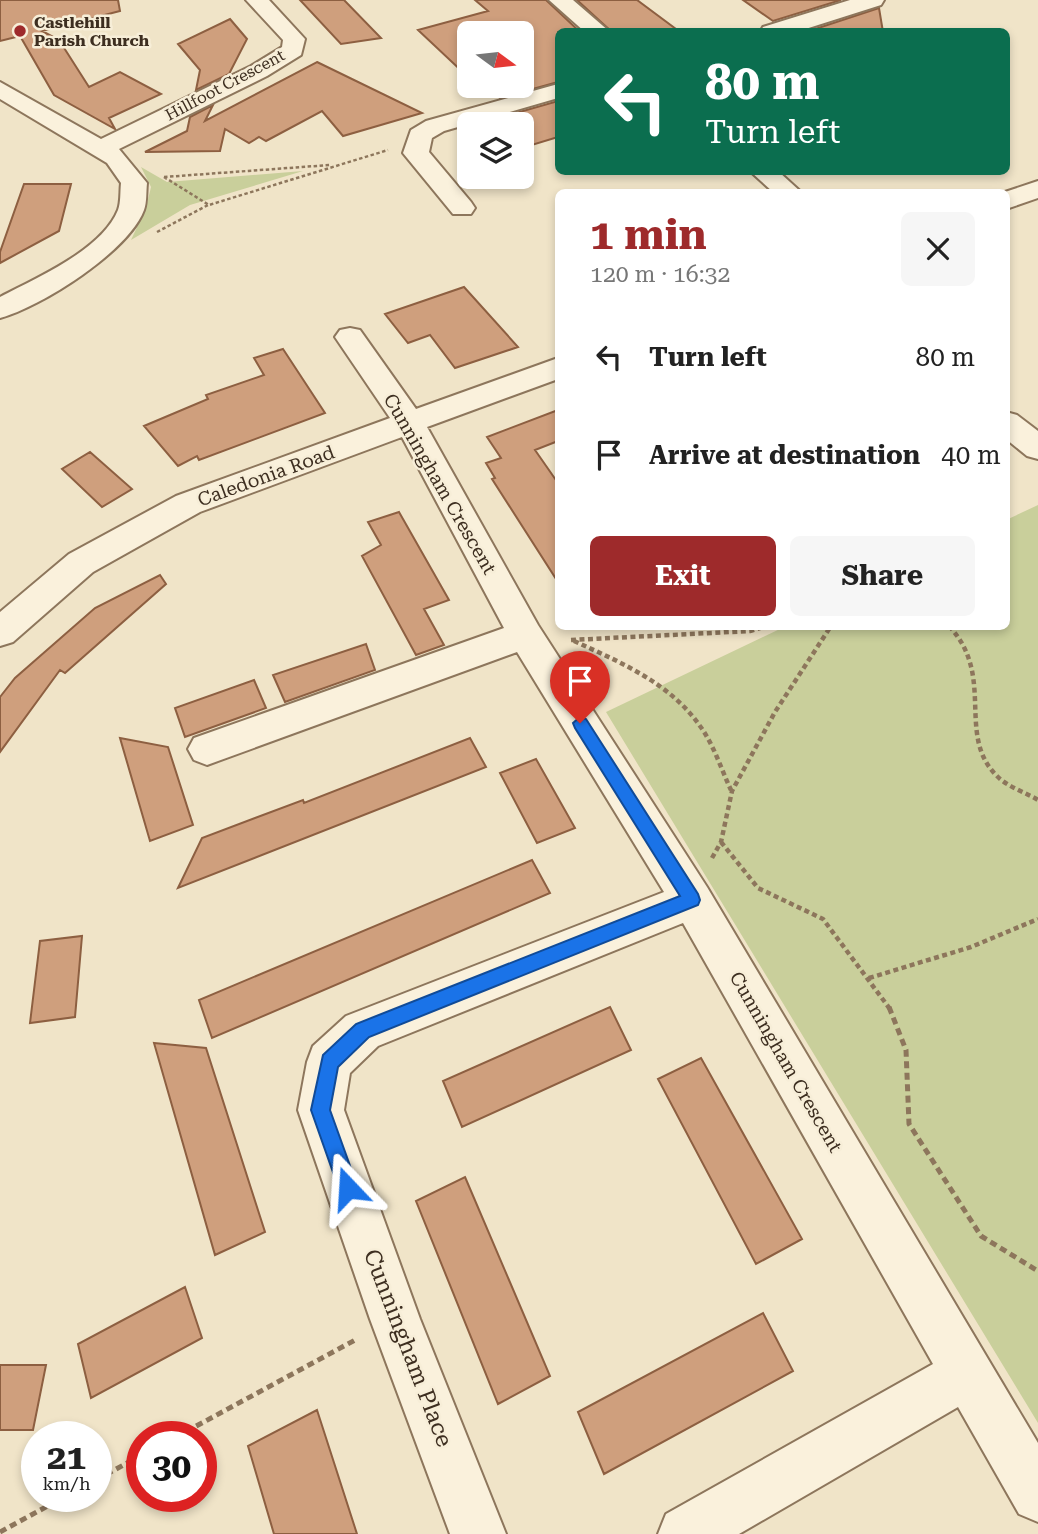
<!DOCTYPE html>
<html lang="en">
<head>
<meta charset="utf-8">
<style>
	body { margin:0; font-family:"Roboto Serif",serif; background:#f6f6f6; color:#222; height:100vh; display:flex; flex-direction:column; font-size:26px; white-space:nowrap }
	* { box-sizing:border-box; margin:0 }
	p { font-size:23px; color:#767676 }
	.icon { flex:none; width:38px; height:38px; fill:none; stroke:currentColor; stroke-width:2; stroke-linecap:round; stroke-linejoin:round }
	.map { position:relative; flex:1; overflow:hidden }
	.panel { position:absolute; left:555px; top:189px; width:455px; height:441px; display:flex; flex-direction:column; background:#fff; border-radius:10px; box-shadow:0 4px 10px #0003 }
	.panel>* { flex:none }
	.top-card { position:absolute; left:555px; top:28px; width:455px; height:147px; border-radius:10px; box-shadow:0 4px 10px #0003; background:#0b6e4f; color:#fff; overflow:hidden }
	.needle { width:46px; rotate:105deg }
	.controls { position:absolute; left:457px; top:21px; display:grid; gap:14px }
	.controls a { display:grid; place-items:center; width:77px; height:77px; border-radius:10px; background:#fff; box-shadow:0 4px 10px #0003; font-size:35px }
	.speed { position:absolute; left:21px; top:1421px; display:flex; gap:14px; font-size:35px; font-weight:700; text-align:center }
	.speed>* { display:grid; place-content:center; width:91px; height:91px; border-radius:50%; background:#fff; box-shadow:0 4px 10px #0003; line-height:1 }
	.speed small { font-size:18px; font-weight:400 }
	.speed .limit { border:10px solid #d22; background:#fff; color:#111 }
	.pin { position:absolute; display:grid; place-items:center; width:60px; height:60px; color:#fff; margin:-72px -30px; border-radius:50% 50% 50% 0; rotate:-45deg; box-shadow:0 0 7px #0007 }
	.pin .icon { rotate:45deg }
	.me { position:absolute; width:77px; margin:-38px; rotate:340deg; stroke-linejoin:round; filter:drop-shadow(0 0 5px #0008) }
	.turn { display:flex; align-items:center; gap:24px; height:147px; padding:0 35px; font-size:32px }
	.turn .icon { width:91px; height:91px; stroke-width:2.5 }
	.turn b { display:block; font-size:49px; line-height:60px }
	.round { display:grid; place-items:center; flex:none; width:74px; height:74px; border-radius:10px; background:#f6f6f6 }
	.headline { display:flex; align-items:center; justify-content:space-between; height:119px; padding:0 35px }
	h1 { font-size:42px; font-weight:700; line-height:52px; color:#9e2a2b }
	.action { display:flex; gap:14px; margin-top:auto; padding:14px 35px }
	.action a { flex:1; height:80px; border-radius:10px; background:#9e2a2b; color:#fff; font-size:28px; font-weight:700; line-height:80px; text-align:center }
	.action a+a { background:#f6f6f6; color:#222 }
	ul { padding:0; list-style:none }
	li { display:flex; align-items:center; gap:21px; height:98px; padding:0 35px }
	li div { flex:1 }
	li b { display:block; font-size:26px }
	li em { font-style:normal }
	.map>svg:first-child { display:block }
	.green { fill:#c9cf9b }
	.building { fill:#cf9f7d; stroke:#8d5f41; stroke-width:2 }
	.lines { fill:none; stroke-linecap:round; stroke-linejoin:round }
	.minor-casing { stroke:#8d765c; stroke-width:4 }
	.path-far2 { stroke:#8d765c; stroke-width:2.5; stroke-dasharray:3.5 2.5; stroke-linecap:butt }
	.path-far1 { stroke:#8d765c; stroke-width:4.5; stroke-dasharray:5 3.5; stroke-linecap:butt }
	.path { stroke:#8d765c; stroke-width:5; stroke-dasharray:7 4.5; stroke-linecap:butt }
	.minor { fill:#faf1dc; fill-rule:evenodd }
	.route { fill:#1a73e8; stroke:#114b97; stroke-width:2 }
	.poi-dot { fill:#9e2a2b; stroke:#f7eed8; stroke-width:2.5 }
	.labels { text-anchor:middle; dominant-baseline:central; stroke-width:5; stroke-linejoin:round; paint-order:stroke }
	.far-poi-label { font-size:16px; font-weight:bold; fill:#3d2e20; stroke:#f7eed8; text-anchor:start }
	.far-street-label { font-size:16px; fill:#3d2e20; stroke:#f7eed8 }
	.street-label { font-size:19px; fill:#3d2e20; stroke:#f7eed8 }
	.near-street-label { font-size:23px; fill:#3d2e20; stroke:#f7eed8 }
</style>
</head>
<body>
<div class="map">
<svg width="1038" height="1534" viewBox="0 0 1038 1534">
	<rect width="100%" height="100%" fill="#f0e4c8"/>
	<path class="green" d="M141,167L167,182L303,171L190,205L131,240L146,208L151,187Z
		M1038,505V1423L606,712L784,627L1006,626V520Z"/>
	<path class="building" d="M0,0H118L120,11L42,31L59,40L89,87L120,72L161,94L109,118L115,129L54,95L20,36L0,41Z
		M300,0H344L381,38L341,44Z
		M475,0H546L580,32H558V82L500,98L494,92L486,94L477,86H522V33H469V78L418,30L488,11Z
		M577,0H637L680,32H612Z
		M743,0H841L773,21Z
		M879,8L883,32H806Z
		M230,19L247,39L229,74L196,90L200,70L178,44Z
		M317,62L422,113L343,136L322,111L266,141L259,137L249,143L225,129L220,151L145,152L187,131L190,117L213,105L205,121Z
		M558,101V137L522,148V118L516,113Z
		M24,184H71L59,231L0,263V252Z
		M464,287L518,347L455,368L430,335L408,343L385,314Z
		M283,349L325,413L199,460L197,456L178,466L144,426L208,399L206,395L264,375L254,358Z
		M558,410V441L535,450L558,483V582L492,479L495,478L486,463L501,458L487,437Z
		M90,452L132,489L102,507L62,469Z
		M399,512L449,600L424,609L444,645L416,655L362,556L381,545L368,522Z
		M160,575L166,584L65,673L60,670L0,752V697L15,678L95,608Z
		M366,644L375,670L285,702L273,675Z
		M254,680L266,708L185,737L175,708Z
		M120,738L168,747L193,825L150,841Z
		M470,738L486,767L178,888L202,838L303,800L304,803Z
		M536,759L575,828L537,843L500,773Z
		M532,860L550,893L212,1038L199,1000Z
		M82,936L75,1017L30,1023L40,941Z
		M610,1007L631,1050L462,1127L443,1081Z
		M154,1043L206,1048L265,1232L215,1255Z
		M701,1058L802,1239L756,1264L658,1079Z
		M465,1177L550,1376L498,1404L416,1201Z
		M185,1287L202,1338L91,1398L78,1344Z
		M763,1313L793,1371L604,1474L578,1412Z
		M0,1365H46L33,1430H0Z
		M317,1410L357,1534H274L248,1446Z"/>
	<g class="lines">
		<defs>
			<path id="minor" d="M246,0H269L305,39L301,55L267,76L119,149L147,183C146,192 147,202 144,210C129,251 41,307 0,318V297C36,278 102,250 118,210C121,202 120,192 121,183L107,163L0,99V82L101,139L251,66L282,47L283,40Z
				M549,0H573L610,32H585Z
				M850,0H884L881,5L796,32H760L763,27Z
				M558,84V98L444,131L432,138L429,152L471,202L475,208L471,214H453L403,153L411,130L426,121Z
				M751,172H779L801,192H773Z
				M1038,181V198L1006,209L1005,192Z
				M350,328L360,330L416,409L558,358V379L427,427L538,625L707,887L1038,1443V1522L1019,1514L958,1407L739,1534H658L666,1514L933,1364L683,923L378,1046L350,1073L344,1110L420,1319L506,1534H450L370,1319L298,1110L307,1062L313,1046L346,1016L664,892L517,652L207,765L194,760L188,749L194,738L504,628L402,437L200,512L93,572L13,642L0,646V612L69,554L176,496L390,418L335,337L340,330Z
				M1006,412L1017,415L1038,431V459L1027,456L1006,439Z"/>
		</defs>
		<use href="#minor" class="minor-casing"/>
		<path class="path-far2" d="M164,177L209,205L388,150
			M164,177L330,165
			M157,232L208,205"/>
		<path class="path-far1" d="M949,626C996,676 956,734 996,775C1007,787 1025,792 1038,800
			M571,640L750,631L767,626
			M574,641C620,662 670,683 700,726C714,745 721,769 731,790
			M721,842L758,888L823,919L890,1009
			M712,858L721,842L732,791L775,712L831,626
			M869,978L971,947L1038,919"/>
		<path class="path" d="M889,1007L906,1050L909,1124L981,1236L1038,1271
			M176,1437L357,1339
			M96,1480L142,1455
			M0,1532L66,1496"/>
		<use href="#minor" class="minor"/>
	</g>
	<path class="route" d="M580,717L586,719L698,894L700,900L698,905L369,1037L338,1067L330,1110L358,1188L355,1195L348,1198L341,1195L311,1110L323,1055L356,1024L680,896L575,728L573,723Z"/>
	<circle class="poi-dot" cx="20" cy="31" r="7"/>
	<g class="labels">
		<g class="far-poi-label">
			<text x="34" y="22">Castlehill<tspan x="34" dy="18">Parish Church</tspan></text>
		</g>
		<g class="far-street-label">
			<text transform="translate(225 85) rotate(-28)">Hillfoot Crescent</text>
		</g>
		<g class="street-label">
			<text transform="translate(266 476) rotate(-20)">Caledonia Road</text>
			<text transform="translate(440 484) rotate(60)">Cunningham Crescent</text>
			<text transform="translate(786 1062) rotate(60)">Cunningham Crescent</text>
		</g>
		<g class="near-street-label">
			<text transform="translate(408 1348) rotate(69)">Cunningham Place</text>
		</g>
	</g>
</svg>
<div class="controls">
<a><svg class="needle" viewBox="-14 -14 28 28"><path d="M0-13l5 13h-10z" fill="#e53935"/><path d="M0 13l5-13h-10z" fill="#767676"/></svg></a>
<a><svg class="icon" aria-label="layers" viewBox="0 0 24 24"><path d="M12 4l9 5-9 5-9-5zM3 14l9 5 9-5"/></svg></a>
</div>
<div class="speed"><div>21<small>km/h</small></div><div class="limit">30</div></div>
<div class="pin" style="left:580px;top:723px;background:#d93025"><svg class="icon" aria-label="arrive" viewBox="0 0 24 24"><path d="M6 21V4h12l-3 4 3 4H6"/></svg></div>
<svg class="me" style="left:348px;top:1188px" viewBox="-20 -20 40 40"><path d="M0-17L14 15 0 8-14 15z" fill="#1a73e8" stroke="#fff" stroke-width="4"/></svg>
<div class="top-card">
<div class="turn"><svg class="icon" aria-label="left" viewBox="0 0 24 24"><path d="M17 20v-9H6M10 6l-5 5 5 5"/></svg><div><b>80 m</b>Turn left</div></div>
</div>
<section class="panel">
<div class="headline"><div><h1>1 min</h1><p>120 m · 16:32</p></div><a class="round"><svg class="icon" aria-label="close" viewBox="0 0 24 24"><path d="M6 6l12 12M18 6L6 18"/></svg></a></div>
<ul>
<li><svg class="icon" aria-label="left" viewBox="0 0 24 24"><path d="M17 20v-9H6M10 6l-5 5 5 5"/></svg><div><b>Turn left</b></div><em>80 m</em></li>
<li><svg class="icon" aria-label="arrive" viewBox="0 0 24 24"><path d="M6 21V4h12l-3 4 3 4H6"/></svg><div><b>Arrive at destination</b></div><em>40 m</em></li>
</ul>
<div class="action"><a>Exit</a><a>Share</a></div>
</section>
</div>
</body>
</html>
